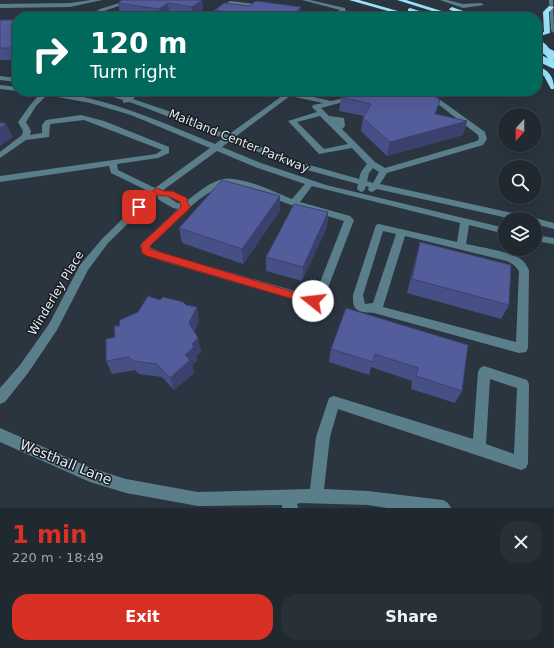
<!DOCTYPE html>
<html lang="en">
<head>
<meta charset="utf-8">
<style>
	body { margin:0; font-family:"DejaVu Sans",sans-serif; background:#283038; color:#f1f3f6; height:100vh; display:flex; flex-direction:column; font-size:15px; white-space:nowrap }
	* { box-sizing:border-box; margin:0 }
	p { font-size:13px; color:#a2a6ab }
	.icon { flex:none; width:22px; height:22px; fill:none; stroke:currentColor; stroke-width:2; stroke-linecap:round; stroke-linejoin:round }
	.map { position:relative; height:508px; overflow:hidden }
	.sheet { display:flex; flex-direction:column; background:#202830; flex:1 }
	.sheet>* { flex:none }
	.guide { position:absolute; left:12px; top:12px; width:530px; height:84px; border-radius:16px; box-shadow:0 4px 16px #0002,0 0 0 1px #3d444c; background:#00695c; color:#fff; overflow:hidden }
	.needle { width:26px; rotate:201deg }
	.fabs { position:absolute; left:498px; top:108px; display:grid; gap:8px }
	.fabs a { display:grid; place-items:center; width:44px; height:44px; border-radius:50%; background:#202830; box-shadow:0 4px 16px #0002,0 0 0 1px #3d444c; font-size:20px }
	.pin { position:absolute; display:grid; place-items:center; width:34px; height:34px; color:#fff; margin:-17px; border-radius:8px; box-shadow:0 2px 6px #0006 }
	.me { position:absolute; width:44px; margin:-22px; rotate:286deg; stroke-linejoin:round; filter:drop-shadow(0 0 3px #0008) }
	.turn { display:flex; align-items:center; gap:14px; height:84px; padding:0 12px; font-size:18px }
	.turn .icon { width:52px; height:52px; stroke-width:2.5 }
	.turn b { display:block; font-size:28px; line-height:34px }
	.round { display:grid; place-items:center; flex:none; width:42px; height:42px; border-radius:16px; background:#283038 }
	.summary { display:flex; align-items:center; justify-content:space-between; height:68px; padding:0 12px }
	h1 { font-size:24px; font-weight:700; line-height:30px; color:#d93025 }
	.primary-button { display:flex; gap:8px; margin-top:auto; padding:8px 12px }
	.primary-button a { flex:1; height:46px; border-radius:16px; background:#d93025; color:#fff; font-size:16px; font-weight:700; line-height:46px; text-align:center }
	.primary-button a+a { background:#283038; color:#f1f3f6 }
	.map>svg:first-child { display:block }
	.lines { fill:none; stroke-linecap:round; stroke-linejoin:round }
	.minor { fill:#5a7f8b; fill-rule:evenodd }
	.highway { fill:#99e4fb; fill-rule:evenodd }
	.highway-bridge { stroke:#99e4fb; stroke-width:7 }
	.wall { fill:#475086 }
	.shaded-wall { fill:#3a416d }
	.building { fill:#535d9c; stroke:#3a416d }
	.route { fill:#d93025; stroke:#8d1f18 }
	.labels { text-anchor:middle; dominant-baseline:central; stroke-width:3; stroke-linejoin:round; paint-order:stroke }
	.street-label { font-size:12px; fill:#e4ebf2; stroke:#171c21 }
	.near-street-label { font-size:14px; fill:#e4ebf2; stroke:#171c21 }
</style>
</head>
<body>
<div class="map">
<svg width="554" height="508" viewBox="0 0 554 508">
	<rect width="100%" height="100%" fill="#2a3540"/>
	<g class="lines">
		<path class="minor" d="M91,0H102L70,7L0,8V4L70,3Z
			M129,0H136L104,11L95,17H88L100,9Z
			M302,0H310L345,8L346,11L338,17H331L340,10Z
			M440,0H447L463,4L481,3L484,5L463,8Z
			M549,0H553L554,33L551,31Z
			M230,1L264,5L267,7L264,9L231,4L211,17H204Z
			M288,8L319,16L320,17H310L286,11V9Z
			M0,76L17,78V82L0,80Z
			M0,85L17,87V91L0,89Z
			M31,91C94,91 156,120 215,144L223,138L146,108L129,102L123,103V100L93,91H104L127,97L134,91H141L133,99L177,114L228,135L289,91H296L295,93L331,101L353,96L356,98L355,99L321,108L329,116L344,118L345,126L342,129L375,162L385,168L477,141L479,139L478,135L421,91H428L485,132L487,139L483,145L387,173L380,184L526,216L531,219H512L377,189L372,192L369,191L368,189L369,187L366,186L364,191L361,192L357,189L358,184L300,168L230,141L222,147L261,163L326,185L505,228V234L469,225L466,244C479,247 513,252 522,260C525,262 527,267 529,270L528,348L526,352L519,353L374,313C359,312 352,312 353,295L376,225L379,224L457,242L460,223L312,186L300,202L350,216L354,220L324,298L323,301L313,305L162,261L142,253L140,245L142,243L178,209L173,208L159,200L157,195L108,243L88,270L57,330L28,373L5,402L0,404V388L20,365L49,324L80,265L102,239L150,192L111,173L109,166L0,182V176L156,154L162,150L84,120L51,124L50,125L49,137L26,140L0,158V152L22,135L23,131L18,122L31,104L40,94ZM47,95L90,103L131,115L210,148L155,188L118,170L117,164L158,158L169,153V147L104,121L81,115L46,120L42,125V133L30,135L31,131L26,122L36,106ZM290,96L323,103L313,105L312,107L317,112L288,121L319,154L352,148L367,164L361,172L359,179L306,164L235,137ZM320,116L348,144L324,149L297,122ZM217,151L255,167L305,184L292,199C274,192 243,176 223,179C210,182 198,192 188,200L187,198L172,191H162ZM373,168L379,172L373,183L367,181L369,173ZM230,184L245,188L291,205L344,221L315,295L312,296L169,255L151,248L150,246C166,229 208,185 230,184ZM167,196L180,201V203H177ZM383,231L396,234L373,303L365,304L363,295ZM405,236L507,261L514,265L519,271L516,342L383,307Z
			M535,218L554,223V229L535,224V219H532Z
			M535,235L554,238V244L535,241Z
			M484,366L527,380L529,384L528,463L526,468L521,470L338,409L330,437L324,489L368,491L443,500L448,503L451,508H387L368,505L300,503L297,504L298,508H282V505L198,506L126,493L90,482L0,442V428L91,468L126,479L198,492L310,489L316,437L329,398L334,396L473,439L478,372L480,368ZM490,379L517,388L514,454L486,444Z"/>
		<path class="highway" d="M349,0H359L419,17H409Z
			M397,0H406L461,17H451Z
			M549,6L554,7L549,12L550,33L537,37V33L544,32L543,12Z
			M452,7L477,16L478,17H469L450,10L449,9Z
			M410,8L435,16L436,17H426L408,11V9Z
			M537,39C546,42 554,52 554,62H551L537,45Z
			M537,66C549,70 554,77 554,89H551L544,76L537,71Z"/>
		<path class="highway-bridge" d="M538,47L554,55
			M537,57L554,65"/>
	</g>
	<path class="wall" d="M202,0L203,11L196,17H185L170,15L166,17H138L120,14L118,3Z
		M256,1L300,17H215V10L249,6Z
		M0,20H17V60H0Z
		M341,97L436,115L467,121L463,135L387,156L361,131L363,118L364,116L339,111Z
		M280,211L243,264L182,243L179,228Z
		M328,212L327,227L302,281L266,271V257Z
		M420,242L509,305L501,319L407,293L416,257Z
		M346,308L462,391L455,403L411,389L412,381L371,367L369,375L329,362L331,349Z
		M199,321L194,332L198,338L201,352L196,356L197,360L192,365L194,373L174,390L162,377L139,374L135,370L112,374L106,361Z"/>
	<path class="shaded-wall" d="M202,0L203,11L196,17H194L192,7Z
		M168,3L170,15L166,17H160L159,9Z
		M301,7L300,17H293V15Z
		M274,12V17H268Z
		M440,100L436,114L431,128L435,114Z
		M467,121L463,135L387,156L390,142Z
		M6,124L13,137L0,146V128Z
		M280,196V211L243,264L242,249Z
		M328,212L327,227L302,281L303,267Z
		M197,307L199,321L192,337L189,323Z
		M198,338L201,352L196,356L197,360L192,365L194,373L174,390L170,378L192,344Z"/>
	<path class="building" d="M122,0H202L192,7L168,3L159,9L118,3Z
		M256,1L301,7L293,15L274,12L268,17H260L215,10L224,3L249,6Z
		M378,13L400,16V17H376Z
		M0,20H17V48H0Z
		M368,91H427L440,100L435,114L467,121L390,142L363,118L371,104L341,97Z
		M0,122L6,124L0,128Z
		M222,180L280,196L242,249L179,228Z
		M294,204L328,212L303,267L266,257Z
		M420,242L511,265L509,305L412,279Z
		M148,296L160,300L163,297L183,302L186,305L197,307L189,323L198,338L192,344L194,347L185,355L190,360L170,378L157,364L133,361L129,357L106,361V339L115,337L114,326H119L120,320L138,312Z
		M346,308L468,345L462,391L416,376L418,368L375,354L373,362L331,349Z"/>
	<path class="route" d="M156,188L164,191H172L187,198L188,204L191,207L150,246V249L317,299L318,301L317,304L313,305L147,256L142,253L141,245L142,243L181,207L180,202L168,196H163L157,195L142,209H136L135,207L136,205Z"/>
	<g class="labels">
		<g class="street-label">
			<text transform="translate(239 141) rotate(22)">Maitland Center Parkway</text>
			<text transform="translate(56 293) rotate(-59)">Winderley Place</text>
		</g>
		<g class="near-street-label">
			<text transform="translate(66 462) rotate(22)">Westhall Lane</text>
		</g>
	</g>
</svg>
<div class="fabs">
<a><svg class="needle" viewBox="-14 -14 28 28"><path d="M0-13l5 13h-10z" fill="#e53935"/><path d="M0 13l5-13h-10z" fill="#a2a6ab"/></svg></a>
<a><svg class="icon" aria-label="search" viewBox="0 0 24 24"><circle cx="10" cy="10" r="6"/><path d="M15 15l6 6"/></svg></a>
<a><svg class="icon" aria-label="layers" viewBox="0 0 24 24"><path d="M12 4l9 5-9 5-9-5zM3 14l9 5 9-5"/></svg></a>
</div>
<div class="pin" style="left:139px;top:207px;background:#d93025"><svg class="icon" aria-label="arrive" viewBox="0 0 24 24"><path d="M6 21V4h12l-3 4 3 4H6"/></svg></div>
<svg class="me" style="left:313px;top:301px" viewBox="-20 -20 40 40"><circle r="19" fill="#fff"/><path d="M0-13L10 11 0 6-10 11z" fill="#d93025"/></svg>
<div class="guide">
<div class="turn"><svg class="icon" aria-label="right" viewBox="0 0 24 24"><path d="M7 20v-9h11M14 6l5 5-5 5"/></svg><div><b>120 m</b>Turn right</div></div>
</div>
</div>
<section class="sheet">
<div class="summary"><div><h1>1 min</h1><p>220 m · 18:49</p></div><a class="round"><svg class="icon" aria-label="close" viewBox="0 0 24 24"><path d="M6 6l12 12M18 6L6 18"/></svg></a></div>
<div class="primary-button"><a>Exit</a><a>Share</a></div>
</section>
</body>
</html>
